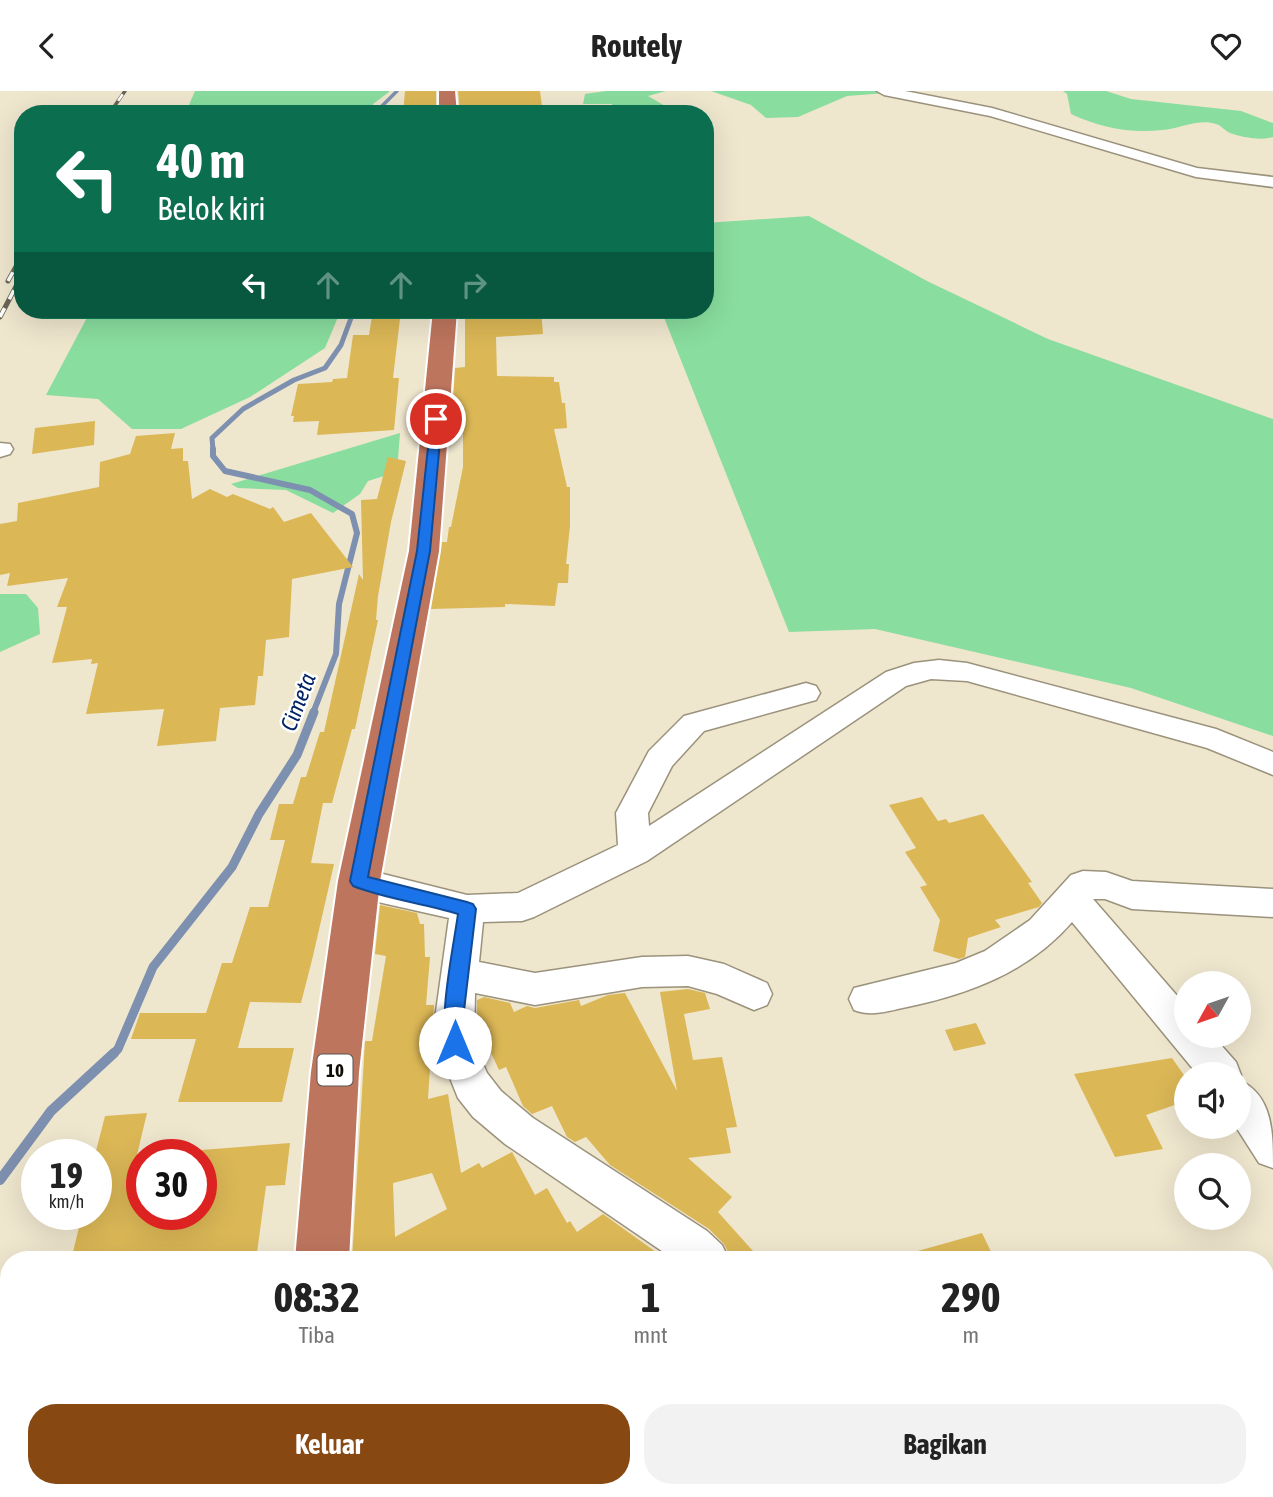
<!DOCTYPE html>
<html lang="id">
<head>
<meta charset="utf-8">
<style>
	body { margin:0; font-family:"Asap Condensed",sans-serif; background:#f2f2f2; color:#222; height:100vh; display:flex; flex-direction:column; font-size:26px; white-space:nowrap }
	* { box-sizing:border-box; margin:0 }
	p { font-size:23px; color:#767676 }
	.icon { flex:none; width:38px; height:38px; fill:none; stroke:currentColor; stroke-width:2; stroke-linecap:round; stroke-linejoin:round }
	.map { position:relative; flex:1; overflow:hidden }
	.side { position:absolute; left:0px; top:1160px; width:1274px; height:247px; display:flex; flex-direction:column; background:#fff; border-radius:28px 28px 0 0; box-shadow:0 7px 28px #0002 }
	.side>* { flex:none }
	.hud { position:absolute; left:14px; top:14px; width:700px; height:214px; border-radius:28px; box-shadow:0 7px 28px #0002; background:#0b6e4f; color:#fff; overflow:hidden }
	.needle { width:46px; rotate:230deg }
	.buttons { position:absolute; left:1174px; top:880px; display:grid; gap:14px }
	.buttons a { display:grid; place-items:center; width:77px; height:77px; border-radius:50%; background:#fff; box-shadow:0 7px 28px #0002; font-size:35px }
	.speed { position:absolute; left:21px; top:1048px; display:flex; gap:14px; font-size:35px; font-weight:700; text-align:center }
	.speed>* { display:grid; place-content:center; width:91px; height:91px; border-radius:50%; background:#fff; box-shadow:0 7px 28px #0002; line-height:1 }
	.speed small { font-size:18px; font-weight:400 }
	.speed .limit { border:10px solid #d22; background:#fff; color:#111 }
	.pin { position:absolute; display:grid; place-items:center; width:60px; height:60px; color:#fff; margin:-30px; border:4px solid #fff; border-radius:50%; box-shadow:0 2px 7px #0007 }
	.me { position:absolute; width:77px; margin:-38px; rotate:0deg; stroke-linejoin:round; filter:drop-shadow(0 0 5px #0008) }
	.turn { display:flex; align-items:center; gap:24px; height:147px; padding:0 28px; font-size:32px }
	.turn .icon { width:91px; height:91px; stroke-width:2.5 }
	.turn b { display:block; font-size:49px; line-height:60px }
	.lanes { display:flex; align-items:center; height:66px; padding:0 28px; background:#0003; justify-content:center; gap:35px; direction:ltr }
	.lanes .off { opacity:.35 }
	.eta { display:flex; justify-content:space-evenly; align-items:center; height:119px; text-align:center }
	.eta b { font-size:42px; font-weight:700; line-height:49px }
	.cta { display:flex; gap:14px; margin-top:auto; padding:14px 28px }
	.cta a { flex:1; height:80px; border-radius:28px; background:#884812; color:#fff; font-size:28px; font-weight:700; line-height:80px; text-align:center }
	.cta a+a { background:#f2f2f2; color:#222 }
	header { display:flex; justify-content:space-between; align-items:center; height:91px; padding:0 28px; background:#fff; font-size:32px; font-weight:700 }
	.map>svg:first-child { display:block }
	.green { fill:#89dd9e }
	.lines { fill:none; stroke-linecap:round; stroke-linejoin:round }
	.stream-far4 { stroke:#7e90af; stroke-width:3.5 }
	.stream-far3 { stroke:#7e90af; stroke-width:5 }
	.stream-far2 { stroke:#7e90af; stroke-width:6 }
	.stream-far1 { stroke:#7e90af; stroke-width:9 }
	.stream { stroke:#7e90af; stroke-width:10 }
	.building { fill:#dbb756; fill-rule:evenodd }
	.minor-casing { stroke:#9b927c; stroke-width:3 }
	.highway-casing { stroke:#fff; stroke-width:4 }
	.minor { fill:#fff; fill-rule:evenodd }
	.highway { fill:#bd755e; fill-rule:evenodd }
	.rail-far1-casing { stroke:#696456; stroke-width:3.5 }
	.rail-casing { stroke:#696456; stroke-width:5 }
	.rail-far1 { stroke:#fff; stroke-width:2.5; stroke-dasharray:8; stroke-linecap:butt }
	.rail { stroke:#fff; stroke-width:3.5; stroke-dasharray:10; stroke-linecap:butt }
	.route { fill:#1a73e8; stroke:#114b97; stroke-width:2 }
	.labels { text-anchor:middle; dominant-baseline:central; stroke-width:5; stroke-linejoin:round; paint-order:stroke }
	.shield { fill:#fff; stroke:#575550; stroke-width:2 }
	.shield-label { font-size:19px; font-weight:bold; fill:#0f0c05 }
	.water-label { font-size:23px; font-style:italic; fill:#022365; stroke:#fff }
</style>
</head>
<body>
<header><svg class="icon" aria-label="back" viewBox="0 0 24 24"><path d="M15 5l-7 7 7 7"/></svg>Routely<svg class="icon" aria-label="heart" viewBox="0 0 24 24"><path d="M12 20l-8-8c-3-5 5-10 8-4 3-6 11-1 8 4z"/></svg></header>
<div class="map">
<svg width="1273" height="1406" viewBox="0 0 1273 1406">
	<rect width="100%" height="100%" fill="#efe6ce"/>
	<path class="green" d="M195,0H389V1L373,13L372,23H185Z
		M606,0H666L648,5L679,23H612V13H583L585,3Z
		M711,0H914L847,5L798,26L766,27L751,14Z
		M1063,0H1106L1131,8L1241,20L1273,32V46C1263,50 1240,46 1230,42C1225,40 1221,34 1216,33C1199,27 1179,38 1162,39C1131,43 1098,36 1071,23L1067,3Z
		M809,125L927,190L1048,248L1273,328V645L1131,597L875,538L789,541L661,219H705V132Z
		M91,219H341L325,257L250,306L181,338H132L98,308L46,304Z
		M400,342L397,381L368,390L360,403L333,422L286,399L238,397L231,393Z
		M0,503H26L38,517L40,543L0,561Z"/>
	<g class="lines">
		<path class="stream-far4" d="M382,23L379,18L397,0"/>
		<path class="stream-far3" d="M213,359L212,347L243,318L294,289L325,277L341,254L354,219"/>
		<path class="stream-far2" d="M213,358V365L225,380L310,399L352,423L357,442L339,513L336,563L313,622"/>
		<path class="stream-far1" d="M112,964L118,958L153,876L232,776L259,723L297,664L314,621"/>
		<path class="stream" d="M0,1089L51,1020L114,962"/>
	</g>
	<path class="building" d="M405,0H436V23H403Z
		M458,0H540L543,23L460,22Z
		M373,219H401L393,287H399L394,339L317,344L319,330L293,331L294,325H291L298,293L332,291L333,288L347,287L353,244H369Z
		M503,219H541L543,243L496,246L497,285L554,286V291H559L562,312H565L567,337L554,338L567,396H570V435L566,473H569L568,492H558L555,515L505,513V516L431,518L442,451H447L449,436H451L463,376V339H457L453,312L455,277L465,276V224L504,222Z
		M95,330L94,354L32,363L35,337Z
		M175,342L171,358L183,357V370H188L192,408L210,398L227,406L233,403L270,418L273,416L284,431L311,422L353,476L292,488L289,546L266,549L263,585H258L255,614L220,617L216,650L157,655L164,618L86,623L98,572L91,573L92,568L52,572L67,516H57L68,487L7,495L10,482L0,484V433L17,430L18,412L99,396L100,371L130,363L136,345Z
		M388,366L406,370L391,431L378,505L376,529H378L355,638H352L332,712H323L311,772L334,773L313,865L301,912L250,911L238,957H294L282,1011H178L196,948H131L140,922H206L222,872H232L250,816H268L285,749H270L279,713H293L301,686H306L320,641H324L359,483L363,489L361,409L377,408Z
		M922,706L938,730L946,728L949,732L983,723L1032,791L1028,792L1042,812L1039,816L995,829L1001,836L968,847L965,866L959,868L933,860L940,829L920,796L927,794L905,761L916,757L889,714Z
		M380,814L417,822L420,833H424L425,866H430L426,914H434L428,1008L448,1003L461,1082L479,1072L482,1077L512,1061L535,1104L547,1097L567,1132L570,1130L577,1141L603,1123L667,1169H352L365,950H372L386,865L375,863ZM432,1082L447,1118L395,1146L393,1092Z
		M688,898L705,902L710,918L684,923L693,969L722,966L737,1036L726,1037L731,1062L688,1067L732,1106L718,1121L761,1169H732L724,1153L709,1138L610,1074L586,1046L575,1051L567,1046L552,1015L532,1023L523,1015L506,976L499,979L487,953L479,957L477,951V909L484,906L510,912L514,921L527,915L535,917L579,909L581,915L608,904L625,902L677,1000L660,901Z
		M976,932L986,953L954,960L945,939Z
		M1172,967L1186,987V1010L1146,1024L1163,1058L1115,1066L1074,983Z
		M147,1022L137,1064H142V1111L139,1124H201V1059L290,1052L285,1094L266,1095L256,1169H71L82,1124H96V1060L105,1025Z
		M982,1142L995,1169H908L907,1163Z"/>
	<g class="lines">
		<defs>
			<path id="minor" d="M877,0H905L992,17L1197,77L1273,86V96L1196,86L990,25L884,4Z
				M0,352L10,353L13,358L10,363L0,366Z
				M939,569L967,572L1216,638L1273,661V684L1207,657L967,590L931,588L906,595L647,770L534,826L522,830L483,831L479,871L535,882L642,866L688,865L724,873L767,892L772,903L767,914L754,919L717,903L688,895L642,896L535,914L475,902L474,952L487,982L501,1000L533,1027L707,1140L722,1154L729,1169H675L505,1053L473,1026L458,1007L436,952L435,928L449,827L378,811L347,799L342,790L347,781L359,777L467,804L518,802L618,754L616,722L649,660L684,625L806,592L816,595L820,602L816,609L704,640L672,675L648,722L649,735L886,581L914,572Z
				M1083,780L1106,781L1132,790L1273,798V826L1132,818L1105,808H1093L1186,915V945H1213L1236,971L1241,984L1239,989C1273,1004 1273,1042 1273,1077L1259,1072L1236,1036H1239V984H1198L1072,831C1029,881 969,903 907,916C888,920 872,926 854,919L849,908L854,897L956,872L985,860L1030,829L1071,784Z
				M849,1398H900L903,1406H853Z"/>
			<path id="highway" d="M439,0H455L457,23H439Z
				M433,219H457L439,460L380,790L359,981L349,1169H295L311,981L338,790L409,460Z
				M278,1398H338V1406H278Z"/>
		</defs>
		<use href="#minor" class="minor-casing"/>
		<use href="#highway" class="highway-casing"/>
		<use href="#minor" class="minor"/>
		<use href="#highway" class="highway"/>
		<defs>
			<path id="rail-far1" d="M109,23L125,0"/>
			<path id="rail" d="M8,190L23,163
				M0,226L23,182"/>
		</defs>
		<use href="#rail-far1" class="rail-far1-casing"/>
		<use href="#rail" class="rail-casing"/>
		<use href="#rail-far1" class="rail-far1"/>
		<use href="#rail" class="rail"/>
	</g>
	<path class="route" d="M436,325L442,328L430,460L368,786L467,811L473,813L476,818L463,928L465,952L462,958L455,960L448,958C437,933 454,853 458,823C423,812 386,808 353,795L350,790L417,460L431,328Z"/>
	<g class="labels">
		<rect class="shield" x="317.5" y="963.5" width="35" height="31" rx="5"/>
		<g class="shield-label">
			<text x="335" y="979">10</text>
		</g>
		<g class="water-label">
			<text transform="translate(298 611) rotate(-69)">Cimeta</text>
		</g>
	</g>
</svg>
<div class="buttons">
<a><svg class="needle" viewBox="-14 -14 28 28"><path d="M0-13l5 13h-10z" fill="#e53935"/><path d="M0 13l5-13h-10z" fill="#767676"/></svg></a>
<a><svg class="icon" aria-label="sound" viewBox="0 0 24 24"><path d="M4 9h4l5-4v14l-5-4H4zM17 9q2 3 0 6"/></svg></a>
<a><svg class="icon" aria-label="search" viewBox="0 0 24 24"><circle cx="10" cy="10" r="6"/><path d="M15 15l6 6"/></svg></a>
</div>
<div class="speed"><div>19<small>km/h</small></div><div class="limit">30</div></div>
<div class="pin" style="left:436px;top:328px;background:#d93025"><svg class="icon" aria-label="arrive" viewBox="0 0 24 24"><path d="M6 21V4h12l-3 4 3 4H6"/></svg></div>
<svg class="me" style="left:455px;top:952px" viewBox="-20 -20 40 40"><circle r="19" fill="#fff"/><path d="M0-13L10 11 0 6-10 11z" fill="#1a73e8"/></svg>
<div class="hud">
<div class="turn"><svg class="icon" aria-label="left" viewBox="0 0 24 24"><path d="M17 20v-9H6M10 6l-5 5 5 5"/></svg><div><b>40 m</b>Belok kiri</div></div>
<div class="lanes"><svg class="icon" aria-label="left" viewBox="0 0 24 24"><path d="M17 20v-9H6M10 6l-5 5 5 5"/></svg><svg class="icon off" aria-label="ahead" viewBox="0 0 24 24"><path d="M12 20V5M6 11l6-6 6 6"/></svg><svg class="icon off" aria-label="ahead" viewBox="0 0 24 24"><path d="M12 20V5M6 11l6-6 6 6"/></svg><svg class="icon off" aria-label="right" viewBox="0 0 24 24"><path d="M7 20v-9h11M14 6l5 5-5 5"/></svg></div>
</div>
<section class="side">
<div class="eta">
<div><b>08:32</b><p>Tiba</p></div>
<div><b>1</b><p>mnt</p></div>
<div><b>290</b><p>m</p></div>
</div>
<div class="cta"><a>Keluar</a><a>Bagikan</a></div>
</section>
</div>
</body>
</html>
